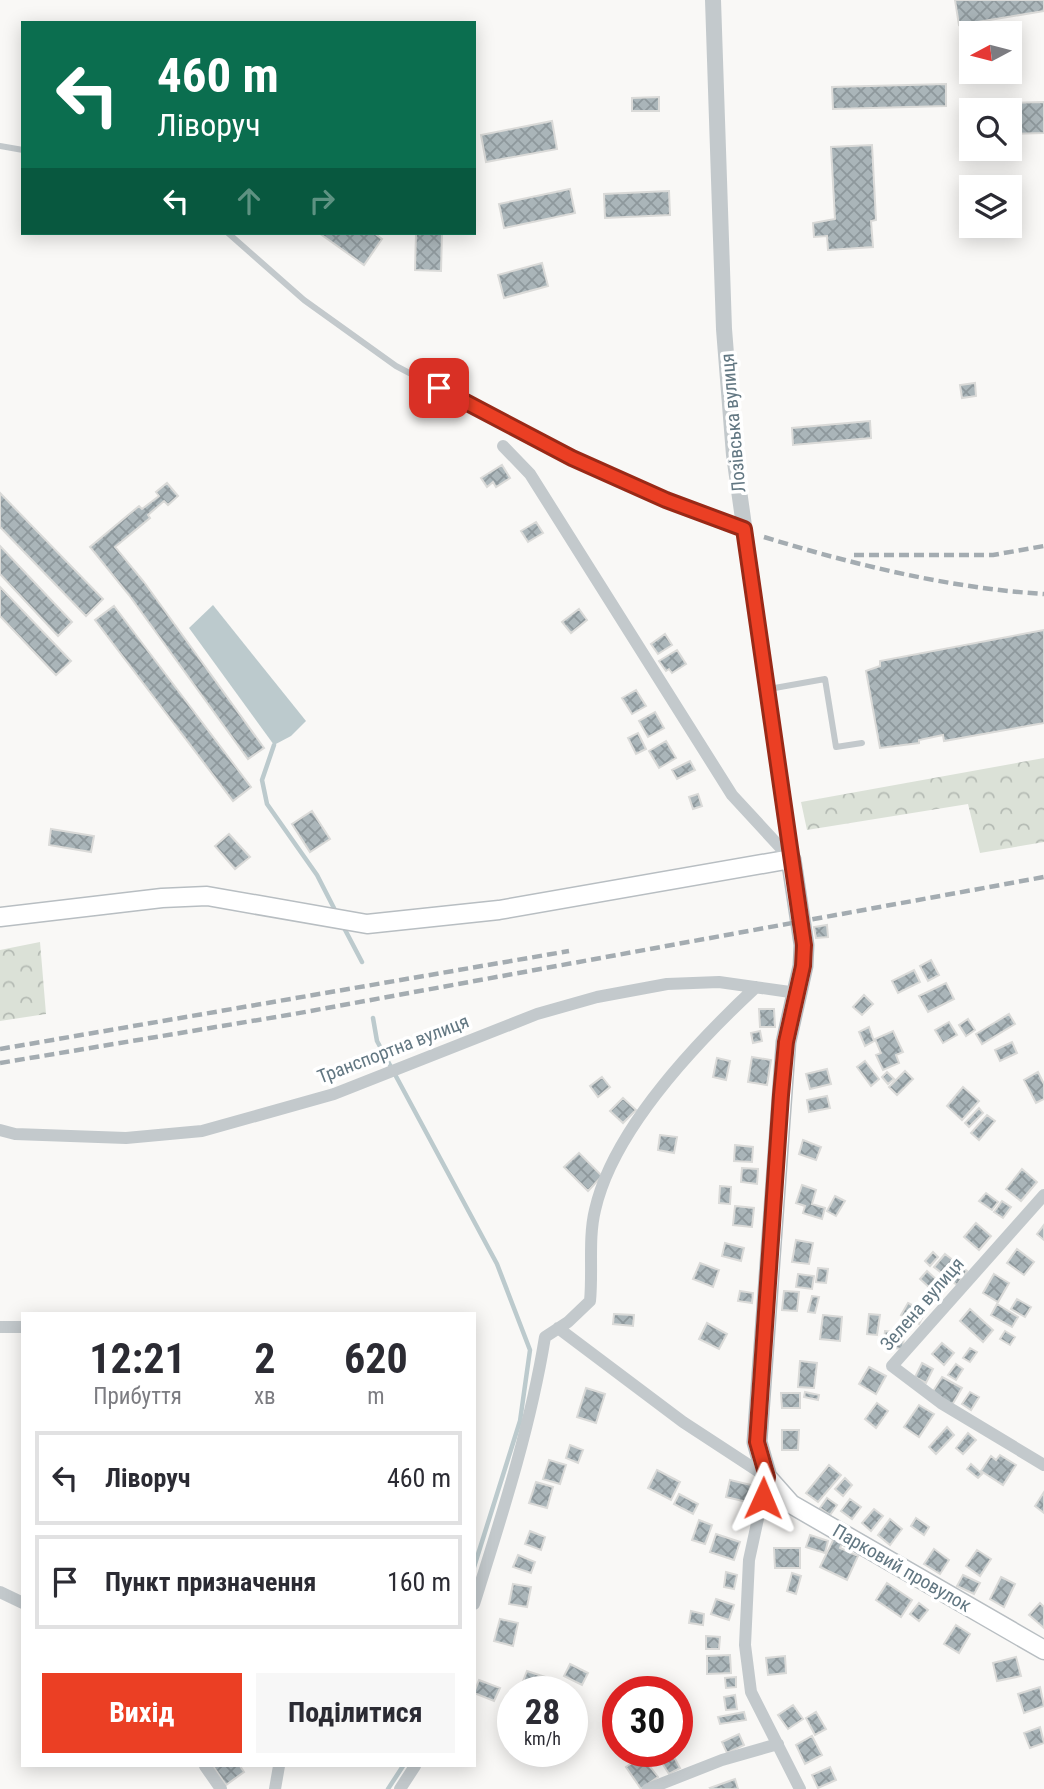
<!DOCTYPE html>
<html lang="uk">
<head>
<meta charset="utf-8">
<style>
	body { margin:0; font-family:"Roboto Condensed",sans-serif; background:#f7f7f7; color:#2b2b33; height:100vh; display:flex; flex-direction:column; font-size:26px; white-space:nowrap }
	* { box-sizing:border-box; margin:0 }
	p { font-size:23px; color:#7c7c81 }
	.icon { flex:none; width:38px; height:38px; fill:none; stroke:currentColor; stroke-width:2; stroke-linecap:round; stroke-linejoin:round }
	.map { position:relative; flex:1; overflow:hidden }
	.details { position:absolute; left:21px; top:1312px; width:455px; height:455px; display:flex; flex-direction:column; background:#fff; border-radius:0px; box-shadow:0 4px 18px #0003 }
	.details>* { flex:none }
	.hud { position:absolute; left:21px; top:21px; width:455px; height:214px; border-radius:0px; box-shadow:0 4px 18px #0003; background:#0b6e4f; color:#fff; overflow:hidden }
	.needle { width:46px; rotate:263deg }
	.controls { position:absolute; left:959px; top:21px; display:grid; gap:14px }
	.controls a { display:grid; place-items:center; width:63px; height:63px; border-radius:0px; background:#fff; box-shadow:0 4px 18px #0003; font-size:35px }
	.speed { position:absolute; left:497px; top:1676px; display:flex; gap:14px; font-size:35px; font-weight:700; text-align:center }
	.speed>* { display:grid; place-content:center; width:91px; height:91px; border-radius:50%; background:#fff; box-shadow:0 4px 18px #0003; line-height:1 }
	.speed small { font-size:18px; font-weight:400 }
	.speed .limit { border:10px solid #d22; background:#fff; color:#111 }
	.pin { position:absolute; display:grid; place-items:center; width:60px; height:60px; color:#fff; margin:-30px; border-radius:14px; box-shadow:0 4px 10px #0006 }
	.me { position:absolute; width:77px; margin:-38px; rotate:1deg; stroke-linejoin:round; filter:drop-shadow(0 0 5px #0008) }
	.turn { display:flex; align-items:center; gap:24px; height:147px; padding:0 21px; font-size:32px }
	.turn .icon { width:91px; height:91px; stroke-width:2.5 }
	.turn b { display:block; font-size:49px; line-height:60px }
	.lanes { display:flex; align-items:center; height:66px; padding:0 21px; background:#0003; justify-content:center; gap:35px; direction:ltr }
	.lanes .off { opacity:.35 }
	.eta { display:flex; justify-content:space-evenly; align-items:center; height:119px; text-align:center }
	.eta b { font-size:42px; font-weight:700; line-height:49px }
	.button { display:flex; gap:14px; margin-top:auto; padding:14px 21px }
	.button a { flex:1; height:80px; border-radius:0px; background:#eb3f24; color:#fff; font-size:28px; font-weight:700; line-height:80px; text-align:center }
	.button a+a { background:#f7f7f7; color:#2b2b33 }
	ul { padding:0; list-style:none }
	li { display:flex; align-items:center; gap:21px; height:94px; margin:0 14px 10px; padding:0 7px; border:4px solid #e1e1e2; border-radius:0px }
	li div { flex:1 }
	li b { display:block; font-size:26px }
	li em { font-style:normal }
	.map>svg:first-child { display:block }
	.forest { fill:url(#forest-crowns) }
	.water { fill:#bccacd }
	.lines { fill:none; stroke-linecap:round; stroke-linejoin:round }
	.stream { stroke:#bccacd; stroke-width:4.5 }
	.building { fill:url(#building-cross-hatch); stroke:#dadad8; stroke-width:2 }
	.secondary-casing { stroke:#b8bec2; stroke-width:21 }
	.service { stroke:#c3c9cc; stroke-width:6 }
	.minor { stroke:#c3c9cc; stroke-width:12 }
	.tertiary { stroke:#c3c9cc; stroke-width:16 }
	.secondary { stroke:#fff; stroke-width:18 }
	.rail { stroke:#a4acb1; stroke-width:4.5; stroke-dasharray:10 5; stroke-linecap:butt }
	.route-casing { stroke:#992917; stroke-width:18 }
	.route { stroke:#eb3f24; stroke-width:12 }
	.labels { text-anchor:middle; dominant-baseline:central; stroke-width:7; stroke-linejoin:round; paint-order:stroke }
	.street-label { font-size:19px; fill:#627782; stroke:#fff }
</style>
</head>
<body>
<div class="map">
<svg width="1044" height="1789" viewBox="0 0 1044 1789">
	<defs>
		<pattern id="forest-crowns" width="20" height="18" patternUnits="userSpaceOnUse" patternTransform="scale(1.75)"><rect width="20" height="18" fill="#dbe1d7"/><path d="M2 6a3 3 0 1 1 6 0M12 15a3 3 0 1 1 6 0" fill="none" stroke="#b5bbb4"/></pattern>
		<pattern id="building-cross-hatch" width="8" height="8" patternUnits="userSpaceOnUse" patternTransform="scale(1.75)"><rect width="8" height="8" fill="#aab5b9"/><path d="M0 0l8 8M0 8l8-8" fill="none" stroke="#8e989c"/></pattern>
	</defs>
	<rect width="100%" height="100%" fill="#f9f8f6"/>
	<path class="forest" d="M1044,758V842L980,853L968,804L807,830L801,802Z
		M40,942L46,1014L0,1021V950Z"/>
	<path class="water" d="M213,605L306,721L291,736L274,745L189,628Z"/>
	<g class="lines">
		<path class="stream" d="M274,745L262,780L267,804L317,875L337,914
			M342,924L362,962
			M373,1018L377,1041L497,1264L530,1350L520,1421L474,1567
			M388,1789L403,1766"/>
	</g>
	<path class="building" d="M955,0H1044V11L959,25Z
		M946,84V106L833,109L832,87Z
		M659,97V111H632V98Z
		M1044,102V133L1010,134V110H972V104Z
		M552,121L557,149L486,162L481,135Z
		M872,145L876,220L871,221L873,247L828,250L827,236L814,237L813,223L835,219L831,147Z
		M570,189L575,213L504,228L499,204Z
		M669,191L670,215L605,218L604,194Z
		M319,233H374L382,239L364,265Z
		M416,233H442L441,271L415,270Z
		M542,263L548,286L504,298L498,275Z
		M975,383L976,396L962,398L960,385Z
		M870,421L871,438L793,445L792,428Z
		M502,465L510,478L496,487L493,482L487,487L481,478Z
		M167,483L178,496L168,505L164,501L148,515L150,518L115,547L144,582L264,748L248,759L129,595L90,547L139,506L142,509L159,496L156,492Z
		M0,493L103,599L86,616L0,527Z
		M536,522L543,533L528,542L521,531Z
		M0,546L72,622L58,636L0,574Z
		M0,587L71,661L56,675L0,616Z
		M114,606L251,787L233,801L95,620Z
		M579,609L587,620L571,633L562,622Z
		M1044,630V723L944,741L943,735L919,740V743L880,748L866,671L880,666V661Z
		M665,634L672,645L658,654L651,644Z
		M677,650L686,664L672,673L669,669L666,671L659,661Z
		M636,690L646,706L632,714L622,698Z
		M655,712L664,728L648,737L639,721Z
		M638,733L646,749L636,754L628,738Z
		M666,741L676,758L659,768L649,751Z
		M690,761L695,770L677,779L672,770Z
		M698,794L702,806L693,809L689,797Z
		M312,811L330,839L310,852L292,824Z
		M51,829L94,836L91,852L49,845Z
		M229,834L250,857L235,869L215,846Z
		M827,925L828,937L816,938L814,927Z
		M931,960L939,975L928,981L920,966Z
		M914,970L920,982L898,993L892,981Z
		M946,983L954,999L928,1012L919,996Z
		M864,995L873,1004L862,1015L853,1007Z
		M759,1009H774L775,1027H760Z
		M1009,1014L1015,1024L982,1044L976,1034Z
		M968,1019L975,1030L966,1036L959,1025Z
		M949,1022L957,1035L943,1043L935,1030Z
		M869,1027L874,1041L865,1046L859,1032Z
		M760,1031L762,1041L753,1043L751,1033Z
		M893,1031L903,1052L896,1055L899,1063L883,1070L876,1055L881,1053L875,1039Z
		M1012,1042L1017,1053L1000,1061L995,1050Z
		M752,1057L771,1060L767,1085L748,1082Z
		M717,1058L730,1061L726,1080L713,1077Z
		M865,1061L879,1079L871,1086L857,1067Z
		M827,1069L831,1084L810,1089L806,1074Z
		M905,1071L913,1079L897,1095L889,1087Z
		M887,1072L894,1079L888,1084L882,1077Z
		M1038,1072L1044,1084V1099L1036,1103L1024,1080Z
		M602,1077L610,1087L598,1097L590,1086Z
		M963,1087L979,1101L962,1120L947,1106Z
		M827,1096L830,1108L809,1112L807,1100Z
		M623,1098L636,1110L623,1123L610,1111Z
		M979,1108L983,1113L969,1127L965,1123Z
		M987,1115L995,1121L979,1140L971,1133Z
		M660,1135L677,1137L674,1153L658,1150Z
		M803,1140L821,1147L816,1160L799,1154Z
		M735,1145L753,1147L752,1162L734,1161Z
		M579,1153L602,1176L588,1191L564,1167Z
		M742,1168L758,1169L757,1184L741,1182Z
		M1022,1169L1037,1182L1021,1201L1006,1189Z
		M802,1185L816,1190L812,1204L825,1208L822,1219L803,1213L805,1206L796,1203Z
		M720,1186L731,1187L730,1204L719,1203Z
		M986,1193L998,1202L992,1210L979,1201Z
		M835,1196L845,1201L836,1216L827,1211Z
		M1002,1201L1011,1207L1003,1218L994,1212Z
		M735,1206L754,1208L752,1227L733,1225Z
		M976,1223L991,1236L979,1250L964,1237Z
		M1044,1225V1240L1037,1234Z
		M796,1240L813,1243L809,1264L792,1262Z
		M725,1243L744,1248L741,1261L722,1256Z
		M1017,1249L1034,1262L1024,1275L1007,1263Z
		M933,1252L938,1257L930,1266L925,1261Z
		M945,1254L967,1271L957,1285L934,1267Z
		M700,1263L719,1270L713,1287L693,1279Z
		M818,1268L828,1269L826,1283L816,1282Z
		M927,1271L937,1280L930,1288L920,1279Z
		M798,1274L814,1276L812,1289L796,1287Z
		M994,1274L1009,1283L998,1302L983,1293Z
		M740,1291L753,1293L752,1303L738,1301Z
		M784,1291L799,1292L797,1311L782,1310Z
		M812,1296L819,1297L815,1313L808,1312Z
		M1017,1299L1031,1307L1025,1317L1011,1309Z
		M908,1303L925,1312L919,1324L901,1315Z
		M997,1304L1018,1317L1012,1327L991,1315Z
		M970,1309L993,1330L983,1342L960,1321Z
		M614,1314L634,1315L633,1326L613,1324Z
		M869,1314L880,1315L877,1335L867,1334Z
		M823,1315L842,1317L840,1341L820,1339Z
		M707,1323L727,1334L719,1349L699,1339Z
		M885,1331L904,1333L903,1349L883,1347Z
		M1005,1331L1015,1337L1010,1345L1000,1339Z
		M942,1343L954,1353L944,1365L932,1354Z
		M970,1348L977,1352L970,1362L963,1358Z
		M800,1361L817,1363L814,1388L798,1387Z
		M922,1363L933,1369L926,1383L915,1377Z
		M956,1364L963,1369L956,1380L948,1375Z
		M869,1367L886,1376L876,1394L859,1384Z
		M942,1377L962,1388L952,1405L932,1393Z
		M586,1388L605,1394L596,1423L577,1417Z
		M805,1392L819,1395L818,1400L804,1397Z
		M970,1392L979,1397L971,1410L962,1404Z
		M781,1393H800V1408H782Z
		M877,1403L888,1411L876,1428L865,1419Z
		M919,1405L934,1414L919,1437L904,1427Z
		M947,1427L954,1435L936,1454L929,1447Z
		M782,1430H799L798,1450H782Z
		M968,1433L976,1440L963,1454L956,1448Z
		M570,1445L583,1450L578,1463L566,1458Z
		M1000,1455L1016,1465L1003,1485L981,1471L991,1456L996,1460Z
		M549,1460L566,1465L560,1484L543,1479Z
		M971,1464L982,1474L978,1478L967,1469Z
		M829,1465L841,1475L818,1502L806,1493Z
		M657,1470L680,1482L671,1500L648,1488Z
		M845,1478L852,1485L843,1496L835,1489Z
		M730,1480L751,1485L747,1502L726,1497Z
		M536,1482L553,1487L547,1508L529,1503Z
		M1044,1492V1513L1035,1506Z
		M679,1494L698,1504L693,1514L674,1504Z
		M827,1498L837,1505L830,1515L820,1508Z
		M850,1499L861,1507L852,1519L841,1511Z
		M874,1509L883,1516L871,1531L862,1523Z
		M916,1518L929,1527L924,1535L911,1526Z
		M890,1519L902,1529L890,1545L878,1535Z
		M699,1520L712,1525L705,1544L692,1540Z
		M530,1531L545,1537L541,1550L525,1544Z
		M716,1534L740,1542L734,1560L710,1552Z
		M836,1534L844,1538L840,1548L858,1556L847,1580L820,1567Z
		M810,1535L828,1541L825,1553L806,1547Z
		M774,1548H800V1568H775Z
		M934,1549L949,1560L940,1574L924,1564Z
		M977,1550L991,1559L980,1576L966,1566Z
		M518,1555L535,1562L531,1573L513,1567Z
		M726,1572L737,1575L734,1589L724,1587Z
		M792,1573L801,1576L796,1594L787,1591Z
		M963,1575L980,1583L974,1594L957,1586Z
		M1001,1577L1015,1584L1004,1607L990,1599Z
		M887,1583L912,1600L901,1617L876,1600Z
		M513,1584L531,1587L527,1607L509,1604Z
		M716,1599L734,1605L729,1620L711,1614Z
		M919,1603L928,1610L919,1621L910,1614Z
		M1040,1603L1044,1607V1628L1029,1615Z
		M691,1611L704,1614L703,1625L689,1623Z
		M500,1619L518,1623L513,1646L494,1641Z
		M956,1625L970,1634L959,1653L944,1644Z
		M706,1636L720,1637L719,1649H706Z
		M730,1655L731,1673L707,1674V1656Z
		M785,1656L786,1673L768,1675L766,1658Z
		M1016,1657L1021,1676L997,1681L993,1663Z
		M570,1664L588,1673L582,1685L564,1676Z
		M527,1671L545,1677L540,1691L522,1684Z
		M736,1677V1687L726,1688L725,1678Z
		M479,1680L500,1688L494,1701L474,1693Z
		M1040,1687L1044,1706L1024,1713L1018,1694Z
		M735,1695L737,1709L726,1710L724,1697Z
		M793,1705L803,1719L788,1729L778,1715Z
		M744,1712L746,1720L720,1724L718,1717Z
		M816,1712L826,1729L815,1735L806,1718Z
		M1040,1727L1044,1743L1030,1748L1024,1733Z
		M739,1734L744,1745L727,1753L722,1742Z
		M812,1736L822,1755L805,1764L796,1745Z
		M642,1756L658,1777L641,1789L626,1767Z
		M674,1757L680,1768L669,1774L662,1763Z
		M213,1766H240L244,1772L226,1785Z
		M830,1767L836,1780L818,1788L812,1775Z
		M735,1779L738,1789H711L710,1788Z"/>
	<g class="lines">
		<defs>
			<path id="secondary" d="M0,917L162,898L207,896L367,924L499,910L791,859L804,945L803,966L786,1042L757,1442L767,1477L791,1504L1044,1650"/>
		</defs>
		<use href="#secondary" class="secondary-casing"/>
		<path class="service" d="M0,146L23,150
			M228,233L304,300L396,366L572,458L666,500L742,528
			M769,689L825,679L836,747L862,743"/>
		<path class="minor" d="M503,446L530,474L732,795L791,859
			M0,1130L15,1134L126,1138L202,1131L334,1094L537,1014L597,997L667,984L719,982L797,993
			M1044,1195L892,1366L941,1403L1044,1465
			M0,1327H23
			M558,1328L683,1422L767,1477L749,1560L745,1645L751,1692L800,1789
			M0,1592L23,1603
			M474,1604C502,1515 530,1429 545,1337L568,1322L590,1301C593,1271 588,1239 595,1210C613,1130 697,1042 756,987
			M205,1766L221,1789
			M275,1789L279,1766
			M400,1789L415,1766
			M648,1789L722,1760L778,1744"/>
		<path class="tertiary" d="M713,0L724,329L734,455L791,859"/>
		<use href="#secondary" class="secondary"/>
		<path class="rail" d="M764,537C855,565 949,588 1044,594
			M854,555H993L1044,546
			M0,1049L569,951
			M0,1063L294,1014L1044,877"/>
	</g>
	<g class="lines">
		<defs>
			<path id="route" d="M439,388L572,458L666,500L744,529L804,945L803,966L786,1042L781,1095L757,1442L767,1477L763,1498"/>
		</defs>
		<use href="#route" class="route-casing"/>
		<use href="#route" class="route"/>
	</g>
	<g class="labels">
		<g class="street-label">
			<text transform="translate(733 423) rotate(-95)">Лозівська вулиця</text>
			<text transform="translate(393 1049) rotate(-21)">Транспортна вулиця</text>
			<text transform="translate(922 1304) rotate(-49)">Зелена вулиця</text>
			<text transform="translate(902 1568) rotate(30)">Парковий провулок</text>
		</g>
	</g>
</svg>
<div class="controls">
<a><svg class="needle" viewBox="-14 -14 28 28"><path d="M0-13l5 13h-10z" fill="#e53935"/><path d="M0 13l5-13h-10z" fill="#7c7c81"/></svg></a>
<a><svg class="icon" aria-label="search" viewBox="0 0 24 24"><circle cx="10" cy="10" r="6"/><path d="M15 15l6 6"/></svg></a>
<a><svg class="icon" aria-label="layers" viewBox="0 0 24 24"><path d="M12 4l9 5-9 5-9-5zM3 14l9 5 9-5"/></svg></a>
</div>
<div class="speed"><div>28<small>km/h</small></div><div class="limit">30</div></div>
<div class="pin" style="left:439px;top:388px;background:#d93025"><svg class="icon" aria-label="arrive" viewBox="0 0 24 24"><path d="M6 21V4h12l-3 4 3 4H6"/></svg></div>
<svg class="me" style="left:763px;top:1498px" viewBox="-20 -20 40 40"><path d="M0-17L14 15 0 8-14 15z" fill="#eb3f24" stroke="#fff" stroke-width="4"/></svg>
<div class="hud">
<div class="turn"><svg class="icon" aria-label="left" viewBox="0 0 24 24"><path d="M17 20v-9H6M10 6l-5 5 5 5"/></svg><div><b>460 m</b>Ліворуч</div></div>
<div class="lanes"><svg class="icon" aria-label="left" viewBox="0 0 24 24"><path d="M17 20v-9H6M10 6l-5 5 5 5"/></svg><svg class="icon off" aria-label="ahead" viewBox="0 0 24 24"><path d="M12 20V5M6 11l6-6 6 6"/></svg><svg class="icon off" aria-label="right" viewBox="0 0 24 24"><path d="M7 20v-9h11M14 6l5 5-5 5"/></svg></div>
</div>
<section class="details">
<div class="eta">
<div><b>12:21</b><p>Прибуття</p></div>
<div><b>2</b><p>хв</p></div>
<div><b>620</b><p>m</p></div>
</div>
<ul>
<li><svg class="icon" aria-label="left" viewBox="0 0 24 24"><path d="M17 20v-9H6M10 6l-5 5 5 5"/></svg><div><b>Ліворуч</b></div><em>460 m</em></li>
<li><svg class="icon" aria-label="arrive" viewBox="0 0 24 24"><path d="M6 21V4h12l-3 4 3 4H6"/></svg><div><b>Пункт призначення</b></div><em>160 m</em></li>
</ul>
<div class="button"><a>Вихід</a><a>Поділитися</a></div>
</section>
</div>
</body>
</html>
